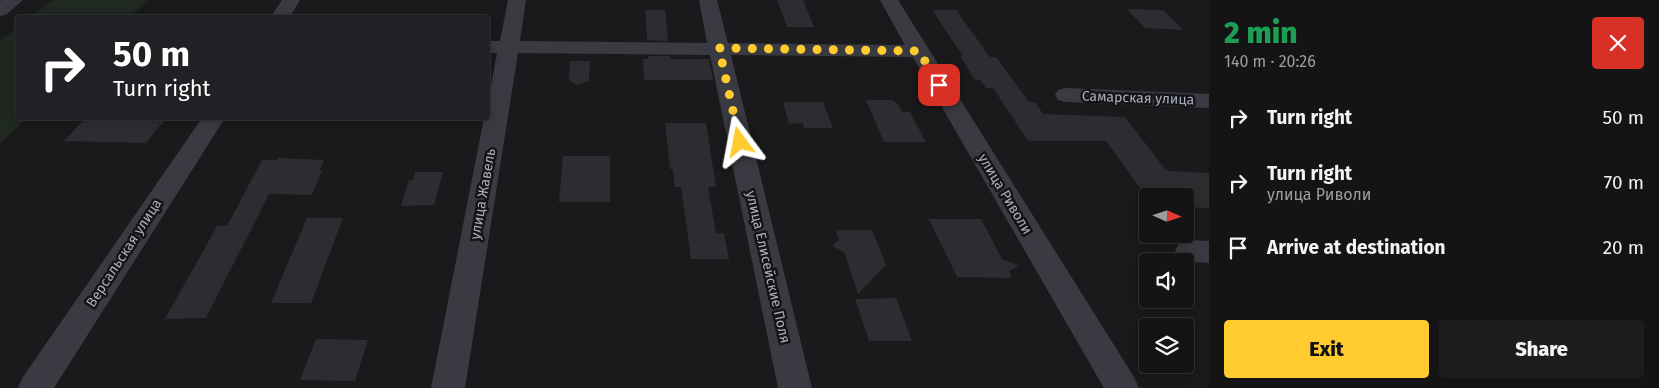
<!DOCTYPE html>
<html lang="en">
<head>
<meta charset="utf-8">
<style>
	body { margin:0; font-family:"Fira Sans",sans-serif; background:#1d1d1e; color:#f1f3f6; height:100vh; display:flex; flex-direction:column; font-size:19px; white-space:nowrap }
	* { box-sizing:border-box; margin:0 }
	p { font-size:16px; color:#9d9ea0 }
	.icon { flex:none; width:28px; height:28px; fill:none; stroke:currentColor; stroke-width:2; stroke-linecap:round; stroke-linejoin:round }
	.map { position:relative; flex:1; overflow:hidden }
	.details { display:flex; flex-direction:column; background:#141415; width:450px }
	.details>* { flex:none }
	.banner { position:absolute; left:15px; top:15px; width:475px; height:105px; border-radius:5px; box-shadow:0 2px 12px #0003,0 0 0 1px #333334; background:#202124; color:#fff; overflow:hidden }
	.needle { width:32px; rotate:93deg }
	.tools { position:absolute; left:1139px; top:188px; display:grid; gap:10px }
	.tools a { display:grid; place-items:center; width:55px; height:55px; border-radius:5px; background:#141415; box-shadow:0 2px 12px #0003,0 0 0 1px #333334; font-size:25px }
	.pin { position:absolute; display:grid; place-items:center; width:42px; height:42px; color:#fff; margin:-21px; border-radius:10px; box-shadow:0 2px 8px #0006 }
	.me { position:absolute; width:55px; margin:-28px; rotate:347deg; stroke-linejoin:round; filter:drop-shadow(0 0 4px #0008) }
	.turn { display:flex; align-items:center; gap:18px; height:105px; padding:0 15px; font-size:22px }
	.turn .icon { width:65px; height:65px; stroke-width:2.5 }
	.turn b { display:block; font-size:35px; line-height:42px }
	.round { display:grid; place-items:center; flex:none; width:52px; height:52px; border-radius:5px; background:#1d1d1e }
	.summary { display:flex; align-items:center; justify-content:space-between; height:85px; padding:0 15px }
	h1 { font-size:30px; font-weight:800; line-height:38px; color:#1e9e55 }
	.button { display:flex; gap:10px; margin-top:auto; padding:10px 15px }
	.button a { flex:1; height:58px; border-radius:5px; background:#ffcb2f; color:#111; font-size:20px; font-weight:800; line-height:58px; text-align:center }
	.button a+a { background:#1d1d1e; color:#f1f3f6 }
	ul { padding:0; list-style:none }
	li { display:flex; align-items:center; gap:15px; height:65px; padding:0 15px }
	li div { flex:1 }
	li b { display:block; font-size:19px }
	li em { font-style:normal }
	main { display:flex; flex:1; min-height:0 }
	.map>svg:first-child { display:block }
	.green { fill:#1f2821 }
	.building { fill:#2d2d31 }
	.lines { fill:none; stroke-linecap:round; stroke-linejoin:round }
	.street { fill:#3a3b42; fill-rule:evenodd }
	.route { stroke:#ffcb2f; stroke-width:9; stroke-dasharray:0 16.2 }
	.labels { text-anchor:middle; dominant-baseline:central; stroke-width:5; stroke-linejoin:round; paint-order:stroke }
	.street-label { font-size:14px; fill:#abafbd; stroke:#151518 }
</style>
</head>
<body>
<main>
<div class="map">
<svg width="1209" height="388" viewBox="0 0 1209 388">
	<rect width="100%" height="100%" fill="#1a1a1c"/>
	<path class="green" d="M53,0H147L130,17H31Z
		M17,28L18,118H27L0,144V41Z"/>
	<path class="building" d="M777,0H803L814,27H787Z
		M1127,9L1163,10L1183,30L1145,28Z
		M645,10H665L668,41L647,40Z
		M932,10H956L990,57H996L1029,102H1035L1043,114L1125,117L1165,169L1170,171L1209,173V208L1185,207V196H1146L1106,141H1028L993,88H986L980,80H975L960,56H963Z
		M648,56H670L671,59H709L713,80H644L643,59H648Z
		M570,61H590L589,81L577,85L569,80Z
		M866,100H892L897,103L902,112H910L926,142H884Z
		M783,102H823L833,128H804L803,123L789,124Z
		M85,118H166L146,143L64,141Z
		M665,123H706L716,187H708L716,233H724L729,259H691L681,187H675L673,169H670Z
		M563,156H610V202H559Z
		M278,158L324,160L319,171H322L312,195L269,194L206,318L165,319L217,226H227L262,160H277Z
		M415,172H443L434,205L401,206L409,180H413Z
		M307,218H343L311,303H271Z
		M929,219H981L1002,259L1019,266L1009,271L1012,278L957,277Z
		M836,230H872L886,265L858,294L844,252L832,246L839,240Z
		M896,298L912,341H869L855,299Z
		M316,339L368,340L355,381L300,380Z"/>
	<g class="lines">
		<path class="street" d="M2,0H23L7,14L0,16V1Z
			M282,0H300L289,18H270Z
			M508,0H526L520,41L707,43L699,0H717L728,43L905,45L880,0H898L1134,377L1139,388H1104L913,57L731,55L812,388H778L710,55L518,53L465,388H431L484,118H488V102L497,53H488V41H500Z
			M1066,88L1209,94V108L1066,102L1058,100L1055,95L1058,90Z
			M202,118H225L54,388H18L23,377Z
			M1189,240L1209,241V263L1189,262L1179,259L1175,251L1179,243Z"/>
	</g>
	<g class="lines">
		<path class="route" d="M740,142L719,48L919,51L939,85"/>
	</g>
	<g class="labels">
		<g class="street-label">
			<text transform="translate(1138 98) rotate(2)">Самарская улица</text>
			<text transform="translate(483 194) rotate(-80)">улица Жавель</text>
			<text transform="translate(1005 194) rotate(59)">улица Риволи</text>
			<text transform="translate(124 253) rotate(-57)">Версальская улица</text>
			<text transform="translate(768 267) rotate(77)">улица Елисейские Поля</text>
		</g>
	</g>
</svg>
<div class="tools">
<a><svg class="needle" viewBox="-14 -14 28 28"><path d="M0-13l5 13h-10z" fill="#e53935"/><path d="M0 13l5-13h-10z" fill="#9d9ea0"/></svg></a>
<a><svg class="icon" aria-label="sound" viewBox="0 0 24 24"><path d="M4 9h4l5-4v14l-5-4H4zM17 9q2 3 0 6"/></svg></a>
<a><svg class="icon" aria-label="layers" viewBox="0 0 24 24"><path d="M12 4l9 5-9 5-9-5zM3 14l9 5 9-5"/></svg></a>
</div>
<div class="pin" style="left:939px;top:85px;background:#d93025"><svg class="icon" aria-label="arrive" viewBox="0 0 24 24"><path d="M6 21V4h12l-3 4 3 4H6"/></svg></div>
<svg class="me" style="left:740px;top:142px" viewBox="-20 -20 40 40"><path d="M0-17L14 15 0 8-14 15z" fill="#ffcb2f" stroke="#fff" stroke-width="4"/></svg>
<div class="banner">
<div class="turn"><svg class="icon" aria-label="right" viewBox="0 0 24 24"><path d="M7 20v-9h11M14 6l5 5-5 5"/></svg><div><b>50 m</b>Turn right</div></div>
</div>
</div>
<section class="details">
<div class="summary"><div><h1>2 min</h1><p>140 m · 20:26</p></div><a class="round" style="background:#d93025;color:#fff"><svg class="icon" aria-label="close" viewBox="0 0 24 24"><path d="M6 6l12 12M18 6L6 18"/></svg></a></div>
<ul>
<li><svg class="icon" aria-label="right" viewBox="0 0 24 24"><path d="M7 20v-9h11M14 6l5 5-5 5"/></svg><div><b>Turn right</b></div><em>50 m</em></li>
<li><svg class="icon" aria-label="right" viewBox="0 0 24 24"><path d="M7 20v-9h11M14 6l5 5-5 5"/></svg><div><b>Turn right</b><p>улица Риволи</p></div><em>70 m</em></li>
<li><svg class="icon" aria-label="arrive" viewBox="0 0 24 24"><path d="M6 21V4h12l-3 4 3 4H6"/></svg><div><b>Arrive at destination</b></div><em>20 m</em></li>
</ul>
<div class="button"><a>Exit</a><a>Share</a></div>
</section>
</main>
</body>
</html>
